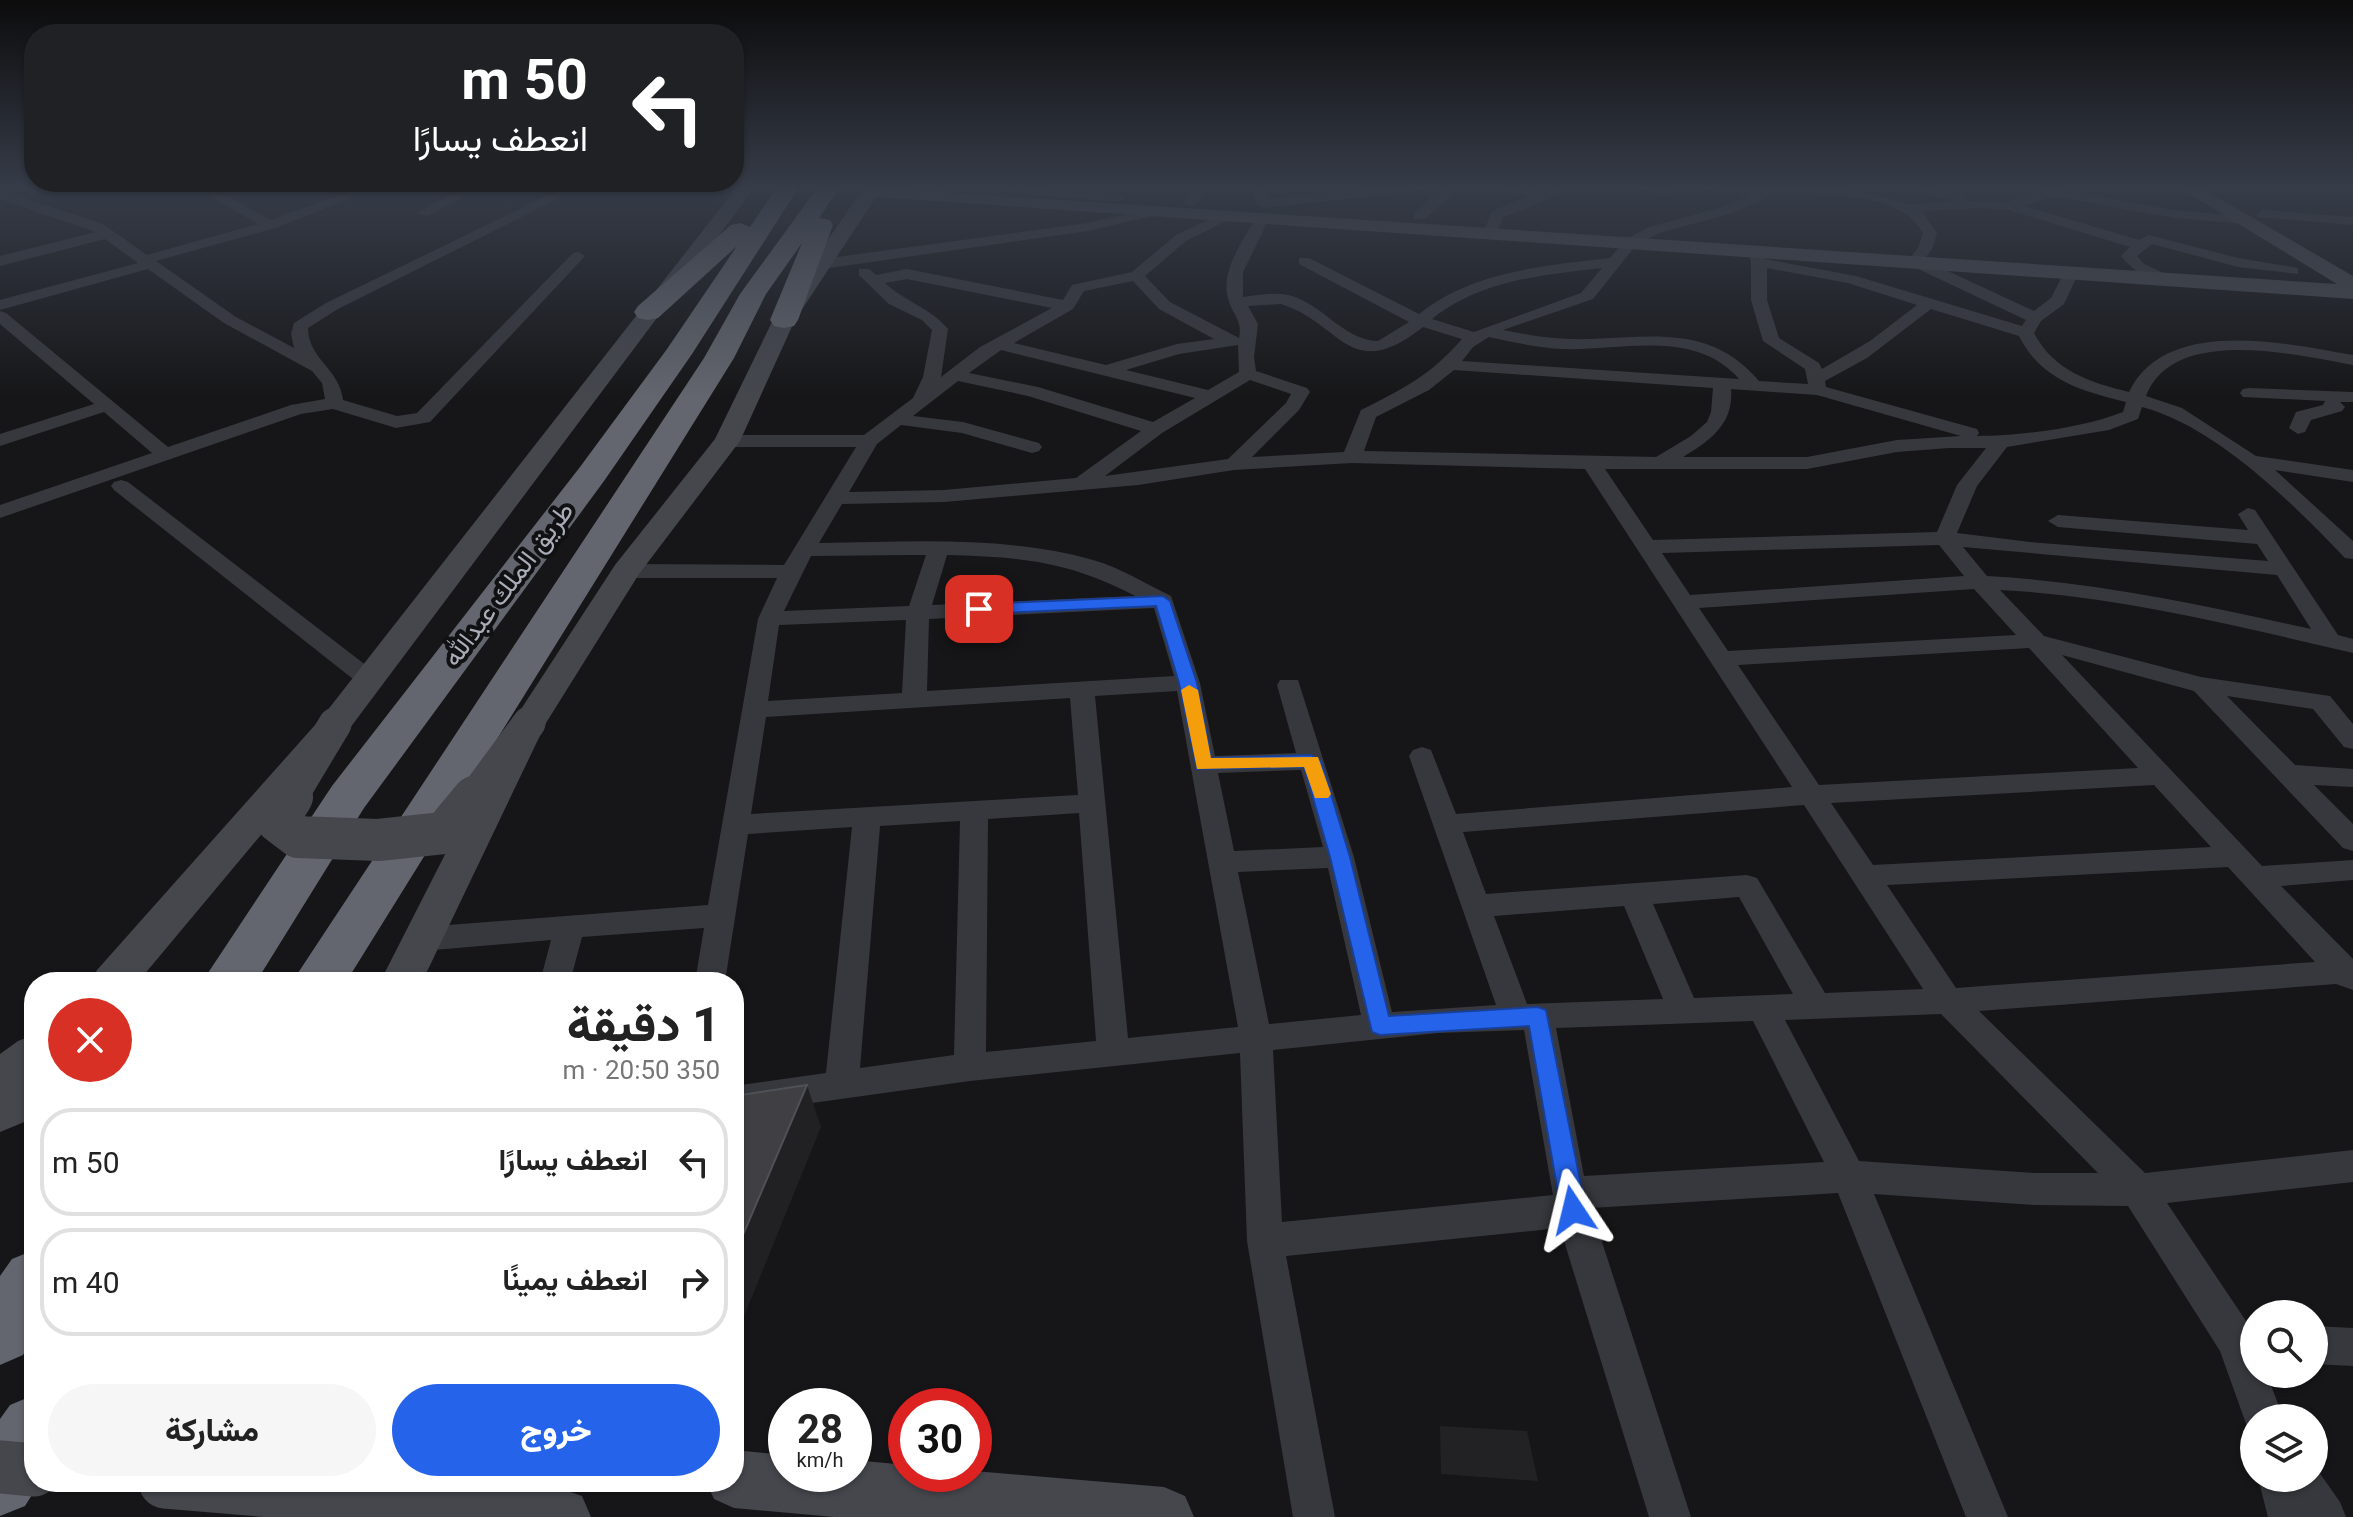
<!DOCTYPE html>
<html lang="ar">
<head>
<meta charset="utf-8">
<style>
	body { margin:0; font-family:Roboto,Vazirmatn,sans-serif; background:#f6f6f6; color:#222; direction:rtl; height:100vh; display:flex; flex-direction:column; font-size:30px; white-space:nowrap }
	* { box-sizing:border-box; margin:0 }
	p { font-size:26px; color:#767676 }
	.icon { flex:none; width:44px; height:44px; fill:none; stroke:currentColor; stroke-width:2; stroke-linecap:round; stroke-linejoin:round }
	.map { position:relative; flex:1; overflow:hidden; direction:ltr }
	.drawer { position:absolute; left:24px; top:972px; width:720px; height:520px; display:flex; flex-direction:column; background:#fff; border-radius:32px; box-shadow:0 2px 6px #0004; direction:rtl }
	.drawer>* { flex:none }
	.banner { position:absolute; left:24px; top:24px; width:720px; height:168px; border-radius:32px; box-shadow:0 2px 6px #0004; direction:rtl; background:#202124; color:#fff; overflow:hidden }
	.fabs { position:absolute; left:2240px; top:1300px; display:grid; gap:16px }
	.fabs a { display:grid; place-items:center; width:88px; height:88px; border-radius:50%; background:#fff; box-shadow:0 2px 6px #0004; font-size:40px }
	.speed { position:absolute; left:768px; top:1388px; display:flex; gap:16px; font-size:40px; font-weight:700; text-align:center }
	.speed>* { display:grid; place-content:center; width:104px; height:104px; border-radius:50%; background:#fff; box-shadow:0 2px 6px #0004; line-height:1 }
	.speed small { font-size:20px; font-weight:400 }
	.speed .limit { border:12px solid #d22; background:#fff; color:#111 }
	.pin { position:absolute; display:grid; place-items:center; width:68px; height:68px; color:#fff; margin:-34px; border-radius:16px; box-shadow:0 4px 12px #0006 }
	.me { position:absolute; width:88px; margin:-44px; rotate:350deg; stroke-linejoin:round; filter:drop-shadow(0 0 6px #0008) }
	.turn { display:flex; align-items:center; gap:28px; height:168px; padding:0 24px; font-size:36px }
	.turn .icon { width:104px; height:104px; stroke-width:2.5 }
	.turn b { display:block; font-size:56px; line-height:68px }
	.round { display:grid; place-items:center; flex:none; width:84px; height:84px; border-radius:42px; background:#f6f6f6 }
	.summary { display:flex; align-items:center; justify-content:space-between; height:136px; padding:0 24px }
	h1 { font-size:48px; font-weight:800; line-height:60px }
	.button { display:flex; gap:16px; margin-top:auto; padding:16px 24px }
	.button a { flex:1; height:92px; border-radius:48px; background:#2563eb; color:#fff; font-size:32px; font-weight:800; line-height:92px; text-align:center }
	.button a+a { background:#f6f6f6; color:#222 }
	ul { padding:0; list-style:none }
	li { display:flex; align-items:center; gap:24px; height:108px; margin:0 16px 12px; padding:0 8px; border:4px solid #e0e0e0; border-radius:32px }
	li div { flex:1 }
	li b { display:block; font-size:30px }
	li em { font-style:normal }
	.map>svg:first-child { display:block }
	.built { fill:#222225 }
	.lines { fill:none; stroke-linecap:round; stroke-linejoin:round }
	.minor { fill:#37383d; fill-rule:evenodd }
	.secondary { fill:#45474d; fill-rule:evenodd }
	.motorway { fill:#63666e; fill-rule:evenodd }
	.secondary-bridge-far2 { stroke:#45474d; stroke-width:33 }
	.secondary-bridge-far1 { stroke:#45474d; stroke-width:42 }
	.secondary-bridge { stroke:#45474d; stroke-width:53 }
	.shaded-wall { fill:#212124 }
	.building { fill:#3f3f44; stroke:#4f5156; stroke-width:2 }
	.route { fill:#2563eb; stroke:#184099; stroke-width:2 }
	.slow { fill:#f59e0b }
	.labels { text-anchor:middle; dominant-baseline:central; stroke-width:8; stroke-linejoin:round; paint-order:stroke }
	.street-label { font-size:26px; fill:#a8adb8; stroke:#111113 }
</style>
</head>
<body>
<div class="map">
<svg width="2353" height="1517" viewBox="0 0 2353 1517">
	<rect width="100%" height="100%" fill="#161618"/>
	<path class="built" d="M1440,1426L1527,1431L1538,1481L1441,1474Z"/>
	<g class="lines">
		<path class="minor" d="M195,187H210L271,220L361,187H379L275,228L156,261L236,317L294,348L291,334L294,323L326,303L565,187H581L338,309L308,328C308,359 340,369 343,400L397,416L417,413L573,253L578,252L585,256L430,422L396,428L333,409L301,414L0,518V505L152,453L104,412L0,446V434L94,404L0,324V311L6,313L168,447L291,405L325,399L322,383L312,371L224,323L148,269L0,310V300L138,263L105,239L0,266V256L96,232L0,199V190L103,224L147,255L258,224Z
			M464,187H481L428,216L416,213Z
			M940,187H958L931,199L924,195Z
			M1008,187L1119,194L1126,198L1119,202L1013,193L1008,192Z
			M1196,187H1210L1196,205H1186L1184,202Z
			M1251,187H1264L1268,199L1386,187H1427L1420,191L1263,208L1256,204Z
			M1442,187H1455L1448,199L1424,219H1414V213Z
			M1493,187L1544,190L1553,187H1571L1552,198L1503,217L1497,233L1490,237L1483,233L1492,211L1529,196L1494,190Z
			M1630,187H1679L1666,196Z
			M1699,187H1820L1857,190L1910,204L1954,201L1914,190L1913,187H1932L1966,196L1967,201L2009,202L2042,188L2069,187L2068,191L2175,210L2252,217V223L2247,224L2175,218L2053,196L2024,206L2139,240L2149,235L2238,258L2298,268V274L2238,267L2152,244L2137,256L2144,264L2168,275L2171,278L2163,283C2146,278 2132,270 2121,256L2130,247L2009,210L1980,208L1922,211L1937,233L1932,249L1924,260L2034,311L2051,298L2066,269H2076L2079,272L2064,304L2041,321L2034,333C2054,371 2089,382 2129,392C2166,315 2288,344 2353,355V365C2297,355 2173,325 2146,396L2182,408L2256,456L2353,470V482L2275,470L2353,541V559L2345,558C2292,503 2217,427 2142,407L2138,419L2109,430L2007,447L1977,486L1957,533L2030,542L2268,561L2257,544L2058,527L2048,521L2058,515L2248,530L2238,514L2248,508L2255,510L2338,635L2353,639V653C2236,626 2120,596 2000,590L2044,636L2201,677L2330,696L2353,724V749L2344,747L2313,709L2227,696L2295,765L2353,769V787L2314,785L2353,824V851L2343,848L2194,691L2062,655L2262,866L2353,860V880L2281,886L2353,959V990L2336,984L1979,1011L2145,1173L2353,1150V1182L2167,1203L2250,1327L2254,1338V1374H2267L2283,1418H2254V1435L2249,1432L2220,1351L2128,1206L2035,1205L1874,1194L2008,1517H1966L1838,1193L1591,1208L1691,1517H1649L1560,1228L1286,1256L1335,1517H1293L1247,1241L1240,1053L970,1081L734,1114V1086L826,1073L852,827L748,834L725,982H695L704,928L582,937L570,982H540L551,940L422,951L411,947L407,939L411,931L422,927L708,905L758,619L777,578H626L615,571L626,564L784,565L856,447H727L717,441L727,435H864L913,398L923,377L932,330L922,320L889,304L859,275V269H869L876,275L907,269L1063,300L1072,285L1132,272L1176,235L1227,211L1232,212V218L1186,241L1145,276L1170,302L1239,338C1243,320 1232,315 1228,298C1220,271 1244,240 1256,217L1263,213L1270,217L1243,272V297C1258,295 1273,292 1288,295C1323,303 1342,340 1378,341L1409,322L1299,264V258H1309L1419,314C1473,271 1543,266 1610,258L1626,239L1649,227L1719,208L1753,194L1705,191ZM1791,192C1833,196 1900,192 1923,233L1918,248L1907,262L1910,265L2026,320L2022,326L1856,276L1765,259L1760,248L1755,247L1748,251L1751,262V300L1763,341L1805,369L1808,384L1759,381C1711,325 1655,337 1589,339C1559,340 1532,336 1503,330L1593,299L1636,245L1659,233L1729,214L1766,199L1770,193ZM1602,268L1581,293L1474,332L1432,319C1481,280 1542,275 1602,268ZM1767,268L1848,283L1917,305L1870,341L1822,369L1819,363L1779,338L1767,300ZM907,279L1052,308L980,347L941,377L948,329C931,308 904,301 885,283ZM1133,281L1159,309L1214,339L1177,344L1106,365L1014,343L1073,309L1084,291ZM1281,304C1342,323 1349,385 1423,327L1462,339C1431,375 1403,389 1361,410L1344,452L1252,457L1299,410L1310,392L1307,388L1256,371L1254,357L1258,324L1248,306ZM1931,309L2019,336C2041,380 2081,391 2126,402L2123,412C2082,428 2021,436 1977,436L1979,433L1977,429L1826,387L1825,381L1867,358ZM1489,337C1513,342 1538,348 1563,349C1621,351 1695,328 1739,379L1462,361L1473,347ZM1238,345L1239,372L1208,390L1126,370L1179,354ZM1001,350L1195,398L1153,422L1038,387L969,373ZM1454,370L1713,388L1711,412L1707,422L1691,436L1656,457L1364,451L1376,417L1429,390ZM1250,380L1291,394L1286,403L1228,459L1105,476L1162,433ZM958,381L1028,396L1141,431L1076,478L944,490L849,492L877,444L901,425L962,433L1032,453L1039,451L1042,447L1039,443L963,422L913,416ZM1731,389L1817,395L1961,436L1897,440L1807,457H1683C1710,441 1734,424 1731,389ZM1949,448H1986L1957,485L1937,532L1653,540L1605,469H1807L1897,452ZM1352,463L1585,469L1792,787L1456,814L1431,750L1422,747L1413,750L1409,756L1496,1005L1392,1012L1354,857L1298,680H1280L1277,685L1296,753L1215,756L1200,683L1171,596C1146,584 1121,568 1093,560C1005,535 910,542 819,543L842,504L944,502L1138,485L1234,470ZM1939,545L1964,576L1690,595L1662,553ZM1963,547L2277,575L2311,629C2203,605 2097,582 1987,576ZM909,555H926L909,606L784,611L811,556ZM947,555C1020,557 1069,561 1135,596L932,605ZM1974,589L2016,635L1728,651L1699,608ZM1154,608L1174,676L927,691L929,619ZM906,620L902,693L768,701L779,625ZM2029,648L2138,768L1819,785L1738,665ZM1177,691L1238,1027L1128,1038L1095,696ZM1070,698L1078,795L751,814L766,717ZM1301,770L1323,847L1234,851L1218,773ZM2154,785L2211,847L1873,865L1831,803ZM1804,805L1923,989L1825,993L1757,878L1747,875L1486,894L1463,832ZM1079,813L1096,1041L986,1052L988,819ZM960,821L954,1055L860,1068L880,826ZM2228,867L2315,962L1956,988L1887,885ZM1328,868L1361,1015L1269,1024L1238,872ZM1739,897L1793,994L1694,998L1653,904ZM1624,906L1663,999L1527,1004L1494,916ZM1941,1014L2098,1173H2035L1859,1161L1785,1020ZM1753,1021L1824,1162L1584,1176L1556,1028ZM1524,1030L1553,1195L1282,1222L1273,1050L1438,1033Z
			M1161,206L1168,210L1166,213L1088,231L822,269L814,264L822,259L1088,223Z
			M2263,210L2353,217V225L2258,217L2256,214Z
			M2249,388L2353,392V402H2340L2345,407L2342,411L2311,420L2305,432L2298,434L2289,428L2296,412L2323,405L2325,401L2243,397L2240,393L2243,389Z
			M121,480L128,482L376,673L379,678L376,683H358L114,490L111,486L114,482Z
			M2314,1326L2353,1328V1366L2314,1364Z
			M2314,1465L2340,1502L2346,1517H2268L2258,1478H2314Z"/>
		<path class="secondary" d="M737,187H755L347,732L138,982H91L97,970L323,716Z
			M864,187L2337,284L2178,187H2200L2353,276V299L876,197L795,320L740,441L639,574L546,723L422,982H380L512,723L615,565L715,439L773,320Z
			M34,1035V1118L0,1132V1054L18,1041Z
			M734,1450L786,1455V1474H854V1460L906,1465V1474H974V1471L1164,1487L1185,1496L1194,1517H834L734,1508L714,1499L706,1482H734Z
			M393,1482C453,1482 525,1473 582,1496L591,1517H389L384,1503Z"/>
		<path class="motorway" d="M777,187H799L692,354L604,481L364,808L256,982H202L332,786L580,467L667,349L737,246L658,318L648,320L638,318L634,312L638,306L731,225L740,223L750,227Z
			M818,187H840L819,218L830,220L833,225L798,320L794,326L784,328L774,326L770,320L802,243L766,294L734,358L346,982H292L704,358L740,294Z
			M34,1250V1338L23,1355L0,1365V1276L12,1259Z
			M34,1395V1482H40L25,1506L0,1516V1419L10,1405Z"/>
		<path class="secondary-bridge-far2" d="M290,799L335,724
			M473,799L529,723"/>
		<path class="secondary-bridge-far1" d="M292,797L277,821L298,837L378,840L444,833L474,797"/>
		<path class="secondary-bridge" d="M0,1467L34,1470
			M165,1482L413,1503"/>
	</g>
	<path class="shaded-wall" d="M807,1085L821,1127L734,1341V1256Z"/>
	<path class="building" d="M807,1085L734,1256V1096Z"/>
	<linearGradient id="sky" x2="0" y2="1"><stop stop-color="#0c0c0d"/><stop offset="0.47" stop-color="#363c48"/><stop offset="1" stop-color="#363c48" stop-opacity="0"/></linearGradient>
	<rect width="2353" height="399" fill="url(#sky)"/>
	<path class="route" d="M1163,596L1170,601L1197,683L1211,758L1311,755L1321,761L1350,857L1389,1016L1538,1007L1546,1010L1586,1210L1582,1219L1573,1222L1564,1219L1561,1210L1529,1026L1380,1035L1372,1032L1330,857L1304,767L1197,769L1179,683L1156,606L979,614L971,609L979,604Z"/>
	<path class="slow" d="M1189,685L1198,690L1211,758L1318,757L1331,794L1328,798H1315L1304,767L1197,769L1181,690Z"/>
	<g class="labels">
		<g class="street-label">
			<text transform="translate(508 584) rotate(-53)">طريق الملك عبدالله</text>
		</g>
	</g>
</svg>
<div class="fabs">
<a><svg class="icon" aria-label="search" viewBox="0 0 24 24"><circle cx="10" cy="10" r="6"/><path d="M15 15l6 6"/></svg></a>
<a><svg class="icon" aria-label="layers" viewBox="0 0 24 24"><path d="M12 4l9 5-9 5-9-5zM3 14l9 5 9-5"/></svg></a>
</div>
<div class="speed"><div>28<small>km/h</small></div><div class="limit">30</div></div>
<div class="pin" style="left:979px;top:609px;background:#d93025"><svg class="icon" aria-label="arrive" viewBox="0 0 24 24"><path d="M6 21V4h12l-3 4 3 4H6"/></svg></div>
<svg class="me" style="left:1573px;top:1210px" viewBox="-20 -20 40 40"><path d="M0-17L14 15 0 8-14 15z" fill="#2563eb" stroke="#fff" stroke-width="4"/></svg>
<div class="banner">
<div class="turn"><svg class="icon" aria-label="left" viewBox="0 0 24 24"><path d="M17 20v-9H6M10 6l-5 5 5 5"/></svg><div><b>50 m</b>انعطف يسارًا</div></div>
</div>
<section class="drawer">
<div class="summary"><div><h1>1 دقيقة</h1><p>350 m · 20:50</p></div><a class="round" style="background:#d93025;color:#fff"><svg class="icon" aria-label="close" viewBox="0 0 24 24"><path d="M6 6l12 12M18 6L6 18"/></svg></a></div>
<ul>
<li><svg class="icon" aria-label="left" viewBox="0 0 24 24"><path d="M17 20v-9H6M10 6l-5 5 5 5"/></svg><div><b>انعطف يسارًا</b></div><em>50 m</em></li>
<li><svg class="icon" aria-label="right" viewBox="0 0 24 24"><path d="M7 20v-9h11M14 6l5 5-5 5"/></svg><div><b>انعطف يمينًا</b></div><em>40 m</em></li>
</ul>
<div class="button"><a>خروج</a><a>مشاركة</a></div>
</section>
</div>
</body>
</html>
